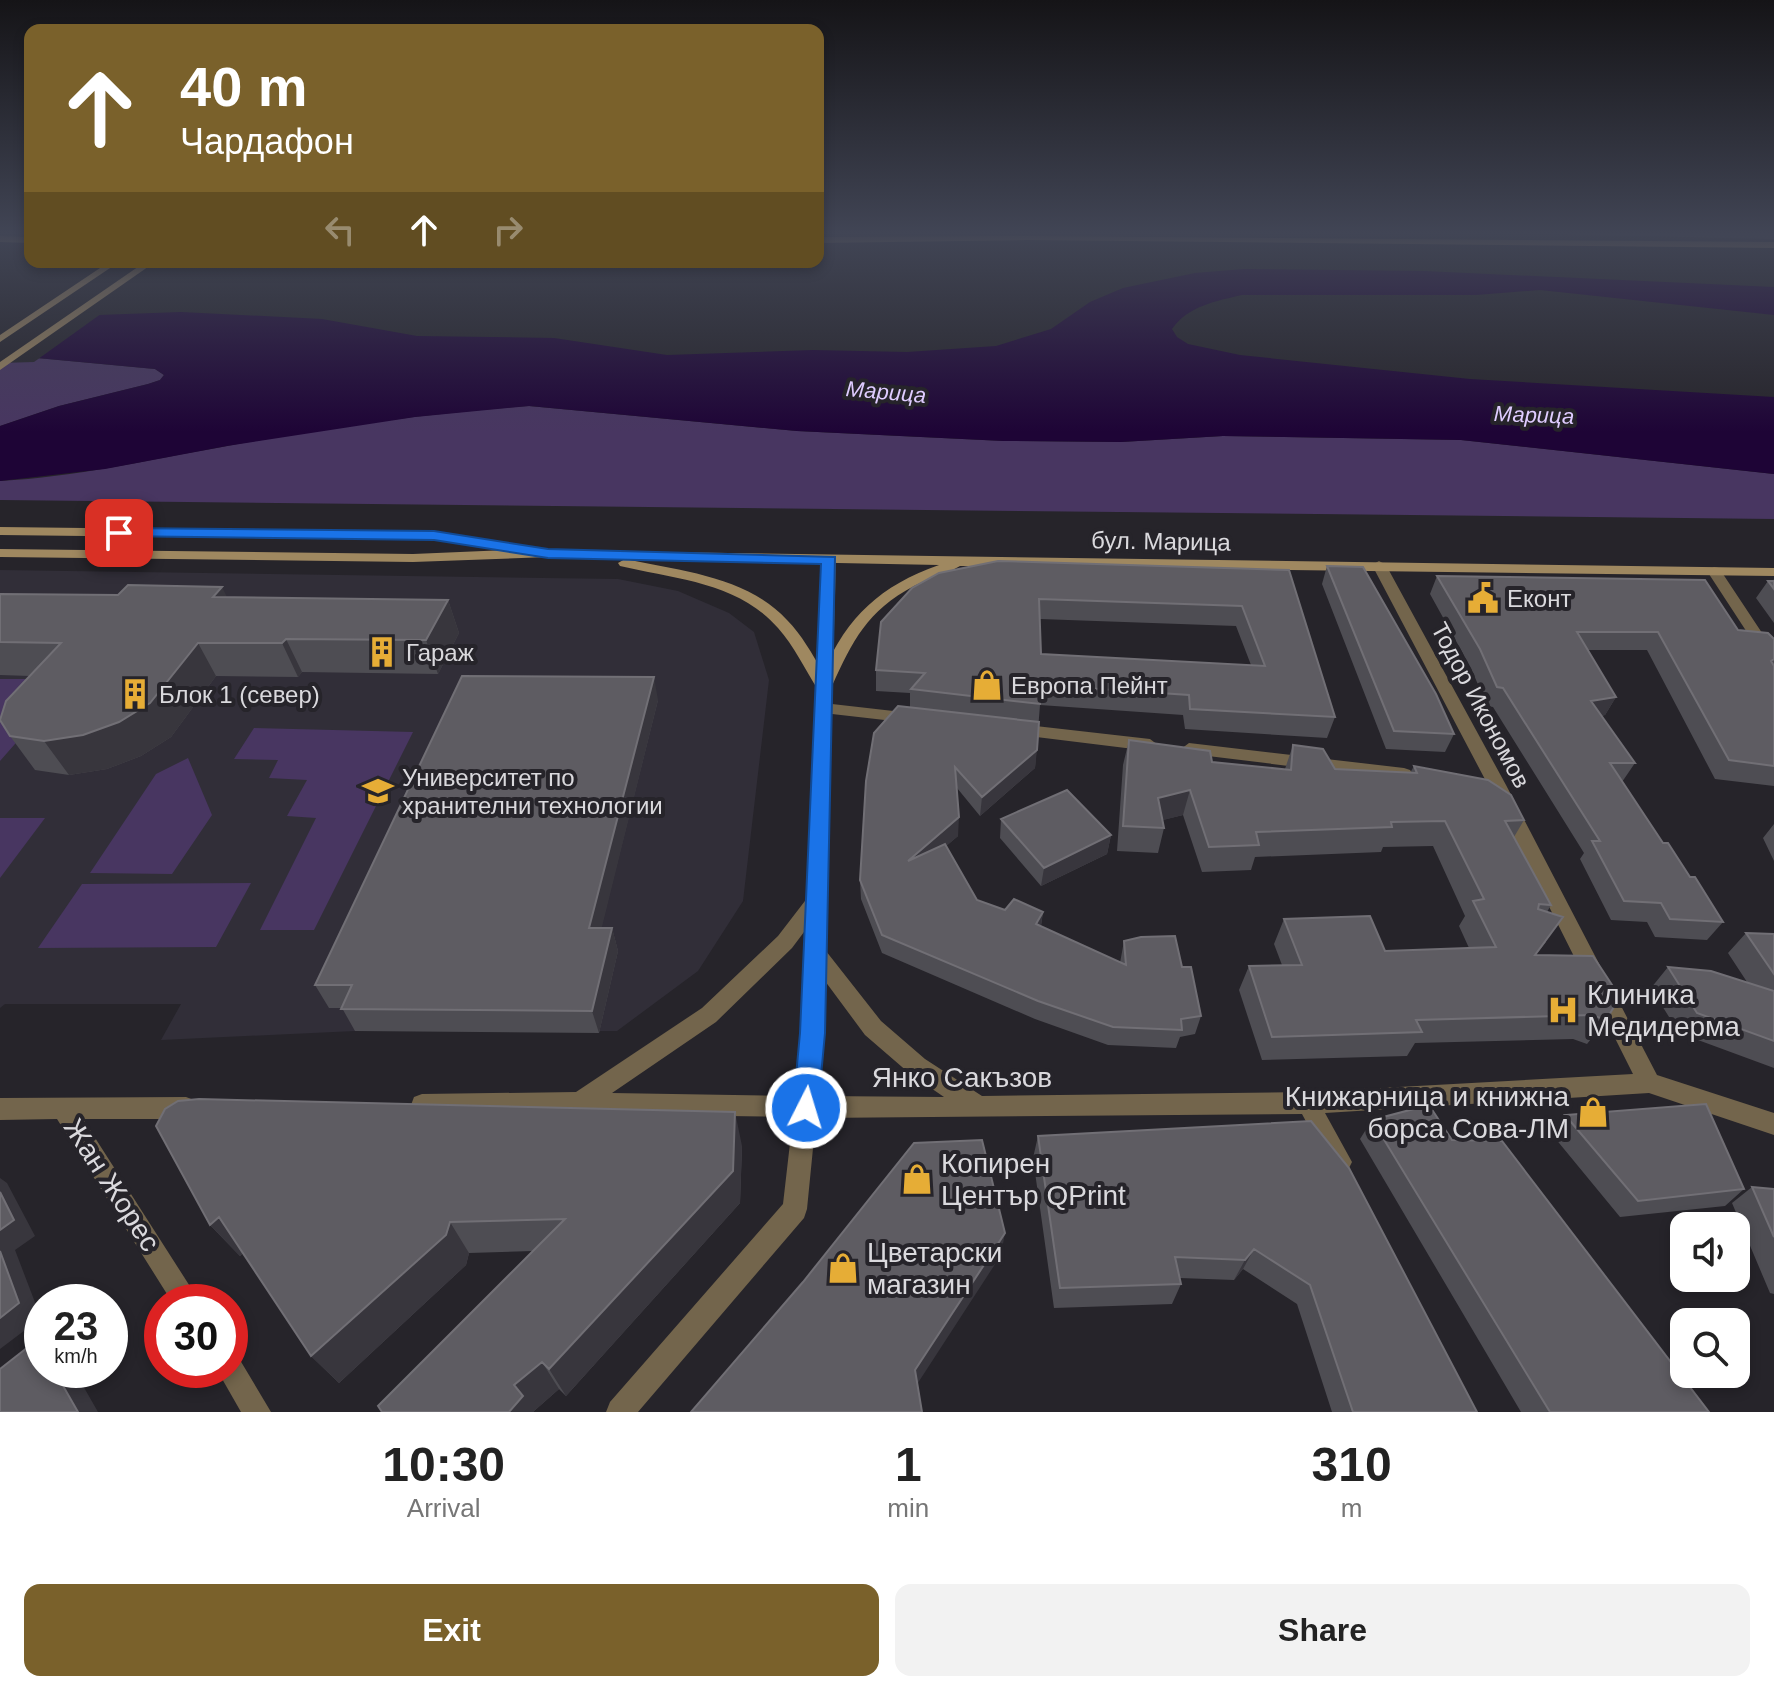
<!DOCTYPE html>
<html lang="en">
<head>
<meta charset="utf-8">
<style>
	body { margin:0; font-family:Arial,sans-serif; background:#f2f2f2; color:#222; height:100vh; display:flex; flex-direction:column; font-size:30px; white-space:nowrap }
	* { box-sizing:border-box; margin:0 }
	p { font-size:26px; color:#767676 }
	.icon { flex:none; width:44px; height:44px; fill:none; stroke:currentColor; stroke-width:2; stroke-linecap:round; stroke-linejoin:round }
	.map { position:relative; height:1412px; overflow:hidden }
	.side { display:flex; flex-direction:column; background:#fff; flex:1 }
	.side>* { flex:none }
	.hud { position:absolute; left:24px; top:24px; width:800px; height:244px; border-radius:16px; box-shadow:0 4px 12px #0003; background:#7a612b; color:#fff; overflow:hidden }
	.tools { position:absolute; left:1670px; top:1212px; display:grid; gap:16px }
	.tools a { display:grid; place-items:center; width:80px; height:80px; border-radius:16px; background:#fff; box-shadow:0 4px 12px #0003; font-size:40px }
	.speed { position:absolute; left:24px; top:1284px; display:flex; gap:16px; font-size:40px; font-weight:700; text-align:center }
	.speed>* { display:grid; place-content:center; width:104px; height:104px; border-radius:50%; background:#fff; box-shadow:0 4px 12px #0003; line-height:1 }
	.speed small { font-size:20px; font-weight:400 }
	.speed .limit { border:12px solid #d22; background:#fff; color:#111 }
	.pin { position:absolute; display:grid; place-items:center; width:68px; height:68px; color:#fff; margin:-34px; border-radius:16px; box-shadow:0 4px 12px #0006 }
	.me { position:absolute; width:88px; margin:-44px; rotate:5deg; stroke-linejoin:round; filter:drop-shadow(0 0 6px #0008) }
	.turn { display:flex; align-items:center; gap:28px; height:168px; padding:0 24px; font-size:36px }
	.turn .icon { width:104px; height:104px; stroke-width:2.5 }
	.turn b { display:block; font-size:56px; line-height:68px }
	.lanes { display:flex; align-items:center; height:76px; padding:0 24px; background:#0003; justify-content:center; gap:40px; direction:ltr }
	.lanes .off { opacity:.35 }
	.eta { display:flex; justify-content:space-evenly; align-items:center; height:136px; text-align:center }
	.eta b { font-size:48px; font-weight:700; line-height:56px }
	.button { display:flex; gap:16px; margin-top:auto; padding:16px 24px }
	.button a { flex:1; height:92px; border-radius:16px; background:#7a612b; color:#fff; font-size:32px; font-weight:700; line-height:92px; text-align:center }
	.button a+a { background:#f2f2f2; color:#222 }
	.map>svg:first-child { display:block }
	.built { fill:#312e38 }
	.green { fill:#483661 }
	.water { fill:#1e0436 }
	.pier { fill:#26242a }
	.lines { fill:none; stroke-linecap:round; stroke-linejoin:round }
	.street { fill:#73654c; fill-rule:evenodd }
	.secondary { fill:#9f8860; fill-rule:evenodd }
	.wall { fill:#4e4d53; fill-rule:evenodd }
	.shaded-wall { fill:#38363d }
	.building { fill:#5e5c62; stroke:#716f75; stroke-width:2; fill-rule:evenodd }
	.route { fill:#1a73e8; stroke:#114b97; stroke-width:2 }
	.labels { text-anchor:middle; dominant-baseline:central; stroke-width:8; stroke-linejoin:round; paint-order:stroke }
	.far-water-label { font-size:22px; font-style:italic; fill:#dfccff; stroke:#26242a }
	.street-label { font-size:24px; fill:#dad9dd; stroke:#26242a }
	.poi-label { font-size:24px; fill:#dad9dd; stroke:#26242a; text-anchor:start }
	.near-poi-label { font-size:28px; fill:#dad9dd; stroke:#26242a; text-anchor:start }
	.near-street-label { font-size:28px; fill:#dad9dd; stroke:#26242a }
</style>
</head>
<body>
<div class="map">
<svg width="1774" height="1412" viewBox="0 0 1774 1412">
	<rect width="100%" height="100%" fill="#26242a"/>
	<path class="built" d="M0,570L618,579L678,591L729,613L754,632L769,680L743,901L698,971L617,1031H355L161,1040L181,1004H5L0,1008Z"/>
	<path class="green" d="M37,358L155,369L164,375L160,380L148,384L59,406L0,426V359Z
		M529,406L797,431L1004,441L1121,442L1223,436L1461,440L1774,474V519L0,500V481C75,477 148,460 222,447C323,428 427,413 529,406Z
		M0,679H72L0,761Z
		M254,728L413,732L314,930H260L316,818L287,816L307,780L269,778L278,760L234,759Z
		M188,758L212,815L172,874L90,873L156,774Z
		M0,818H45L0,878Z
		M251,883L216,947L38,948L82,884Z"/>
	<path class="water" d="M1244,269L1424,271L1774,287V315L1540,290L1476,295H1242C1216,301 1188,306 1172,329L1177,337L1188,344L1240,355L1470,379L1774,397V474L1461,440L1223,436L1121,442L1004,441L797,431L529,406L415,417L227,446L105,469L0,481V426L59,406L148,384L160,380L164,375L155,369L37,358L71,316L181,312L322,319L417,336L554,338L667,355L813,350L907,352L996,346L1051,329L1090,302L1123,288L1195,273Z"/>
	<path class="pier" d="M105,311L34,362L0,363V319Z"/>
	<g class="lines">
		<path class="street" d="M829,556L836,560L832,704L911,713L919,718L911,723L832,714L826,951L881,1021L925,1059L982,1096L1308,1092L1633,1074L1488,785L1372,565L1379,561L1386,565L1506,785L1657,1075L1774,1113V1135L1649,1093L1325,1113L1352,1162L1348,1170L1340,1174L1332,1170L1302,1114L816,1118L807,1209L804,1218L638,1412H606L610,1402L783,1204L793,1117L579,1114L422,1116L414,1113L411,1105L414,1097L422,1094L576,1092L702,1008L778,936L808,897L822,560ZM807,928L802,1033L795,1096L612,1093L716,1022L792,948ZM825,981L865,1035L909,1073L944,1097L818,1096Z
			M1714,567L1719,568L1774,651V668L1769,666L1707,571Z
			M1018,724L1150,739L1158,745L1150,751L1012,734L1010,730L1012,726Z
			M1189,743L1404,768L1410,770L1413,774L1410,778L1404,780L1183,753L1181,749Z
			M186,1097L194,1100L197,1108L194,1116L186,1119H83L200,1302H172L57,1119L0,1120V1098Z
			M230,1357L240,1360L271,1412H241L217,1370H230Z"/>
		<path class="secondary" d="M0,236L30,237V243L0,242Z
			M1027,236L1774,242V248L1027,240L818,243V237Z
			M109,262H119L0,342V335Z
			M145,262H155L0,370V362Z
			M0,527L434,532L511,543L518,547L514,550L1774,568V576L960,566C947,574 929,578 914,586C867,611 853,640 832,686L824,691L818,690C805,669 794,646 778,628C738,582 675,579 620,566L618,563L625,559L548,557L413,562L0,557V549L413,554L507,550L434,540L0,535ZM625,559L939,565C880,586 848,616 823,672C812,654 802,635 787,620C746,576 681,571 625,559Z"/>
	</g>
	<path class="wall" d="M1556,234H1774V239Z
		M1327,566L1454,734L1445,752L1386,749L1322,584Z
		M1289,570L1335,717L1327,738L1185,729L1183,715L1040,705L1035,768L980,816L957,788L958,836L946,846L977,900L1005,910L1043,912L1041,926L1120,963L1124,941L1182,967L1201,1016L1195,1034L1180,1037L1176,1048L1108,1045L1035,1019L882,953L861,899L860,880L910,708V693L876,691V670L912,588ZM1040,619L1236,626L1251,665L1041,654Z
		M1437,576L1738,630L1774,639V786L1715,779L1647,650H1588L1616,697L1605,715L1601,716L1635,763L1622,782L1663,843L1690,877L1723,922L1707,940L1655,937L1647,922L1611,920L1580,859L1584,853L1493,707L1487,706L1471,668L1430,594Z
		M1774,579V623L1756,598L1768,581H1773Z
		M0,594L448,600L459,633L438,674L302,672L298,677L216,676L171,737L141,756L107,769L69,775L35,770L10,736L30,676L0,675Z
		M658,700L601,928H612L618,951L599,1033L355,1031L342,1008H329L315,985Z
		M1129,740L1212,762L1285,769L1293,745L1335,769L1410,773L1414,766L1524,820L1514,837L1551,905L1547,912L1546,942L1536,955L1606,1020L1587,1044L1573,1039L1415,1043L1407,1056L1262,1060L1239,990L1249,966L1282,965L1274,944L1284,919L1385,951L1469,948L1459,926L1465,916L1433,846L1383,847L1381,852L1255,857L1251,870L1202,872L1183,815L1162,820L1164,828L1158,853L1117,851L1123,765Z
		M1001,819L1111,835L1107,854L1041,886L1000,838Z
		M1774,824V861L1763,838Z
		M1746,933L1774,934V1068L1679,1033L1651,988L1668,967L1747,982L1728,953Z
		M1565,1115L1744,1189L1725,1206L1620,1217L1550,1132Z
		M1372,1120L1452,1140L1709,1412H1521L1360,1139Z
		M1311,1121L1477,1412H1332L1297,1304L1243,1269L1234,1280L1180,1278L1181,1284L1172,1304L1054,1308L1033,1158L1038,1136Z
		M742,1146L740,1203L566,1396L559,1389L534,1411L382,1412L533,1251L469,1253L466,1265L339,1383L311,1356L243,1253L240,1256L210,1225Z
		M1752,1187L1774,1189V1294L1770,1293L1732,1203Z"/>
	<path class="shaded-wall" d="M222,587L238,619L213,597Z
		M448,600L459,633L438,674L426,640Z
		M286,639L302,672L298,677L282,643Z
		M198,643L216,676L171,737L141,756L107,769L69,775L44,741Z
		M654,677L658,700L596,951L589,928Z
		M1616,697L1605,715L1580,720L1591,701Z
		M1037,750L1035,768L980,816L982,797Z
		M1190,790L1183,815L1152,823L1158,798Z
		M959,817L958,836L907,880L908,861Z
		M1111,835L1107,854L1041,886L1044,868Z
		M1043,912L1040,931L1036,924Z
		M612,928L618,951L599,1033L592,1011Z
		M735,1112L742,1146L740,1203L566,1396L549,1369Z
		M0,1178L7,1183L35,1236L15,1250L41,1318L0,1349Z
		M219,1217L249,1248L240,1256L210,1225Z
		M450,1222L469,1253L466,1265L339,1383L311,1356Z
		M1005,1233L1001,1255L914,1389L915,1370Z
		M1254,1249L1243,1269L1234,1280L1245,1260Z
		M542,1362L559,1389L534,1411V1412H509L514,1385Z
		M54,1370H74L98,1412H78Z"/>
	<path class="building" d="M998,561L1289,570L1335,717L1190,709L1189,695L1041,685L1040,704L911,689L925,673L876,670L881,622L912,588L939,573ZM1039,599L1242,606L1265,666L1041,654Z
		M1327,566L1363,567L1436,694L1454,734L1394,731Z
		M1437,576L1705,580L1738,630L1768,633L1774,639V659L1771,661L1774,666V766L1729,760L1658,632H1577L1616,697L1591,701L1635,763H1610L1663,843H1668L1690,877H1695L1723,922L1670,919L1661,903L1624,901L1592,841H1600L1503,688L1497,687L1480,649Z
		M1768,581H1774V589Z
		M128,585L222,587L213,597L448,600L426,640L286,639L282,643H198L150,703L119,722L83,735L44,741L10,736L0,720L6,701L61,643L0,642V594L118,595Z
		M462,676L654,677L589,928H612L592,1011L341,1009L352,985H315Z
		M898,706L1039,722L1037,750L982,797L955,767L959,817L908,861L945,844L977,900L1005,910L1014,899L1043,912L1036,924L1126,965L1124,941L1141,937L1175,936L1182,967H1191L1201,1016L1181,1019L1182,1030L1113,1027L1038,1001L882,935L860,880L866,781L874,733Z
		M1129,740L1210,751L1212,762L1291,770L1293,745L1323,749L1335,769L1417,773L1414,766L1488,780L1511,795L1524,820L1505,821L1551,905L1539,904L1538,909L1563,917L1535,955L1593,956L1620,997L1606,1020L1592,1015L1416,1020L1422,1032L1272,1037L1249,966L1302,965L1284,919L1370,916L1385,951L1496,947L1473,901L1484,899L1445,821L1391,822L1392,827L1256,832L1259,845L1209,847L1190,790L1158,798L1164,828L1123,826Z
		M1067,790L1111,835L1044,868L1001,819Z
		M1746,933L1774,934V974Z
		M1668,967L1711,971L1774,991V1041L1697,1013Z
		M199,1099L735,1112L733,1171L549,1369L542,1362L514,1385L523,1396L509,1412H382L378,1406L565,1219L450,1222L446,1235L311,1356L219,1217L210,1225L156,1126L165,1109L178,1101Z
		M1706,1104L1744,1189L1638,1201L1565,1115Z
		M1429,1105L1452,1140L1502,1141L1709,1412H1550L1372,1120Z
		M1311,1121L1349,1168L1477,1412H1353L1310,1285L1254,1249L1245,1260L1175,1257L1181,1284L1060,1288L1038,1136Z
		M982,1140L1005,1233L915,1370L922,1412H691L803,1282L914,1143Z
		M1752,1187L1774,1189V1237Z
		M0,1192L14,1220L0,1230Z
		M0,1251L19,1303L0,1318Z
		M37,1340L42,1349V1370H54L78,1412H0V1369Z"/>
	<linearGradient id="sky" x2="0" y2="1"><stop stop-color="#151417"/><stop offset="0.54" stop-color="#414555"/><stop offset="1" stop-color="#414555" stop-opacity="0"/></linearGradient>
	<rect width="1774" height="432" fill="url(#sky)"/>
	<path class="route" d="M119,528L434,531L548,549L835,557L825,1033L818,1108L815,1117L806,1120L797,1117L793,1108L800,1033L821,564L548,558L434,540L114,536V529Z"/>
	<defs>
		<symbol id="civic-bare" viewBox="-9 -9 18 18"><path d="M-.6-6.5H3V-4.5H.6V-3L4-1V1h2V6H-6V1h2V-1L-.6-3ZM-1.2 2.5V6h2.4V2.5Z" fill="#e6ad36" stroke="#26242a" stroke-width="2.5" paint-order="stroke"/></symbol>
		<symbol id="building-bare" viewBox="-9 -9 18 18"><path d="M-4-6H4V6H1V3H-1V6H-4ZM-2.5-4.3h1.7v1.8h-1.7ZM.8-4.3h1.7v1.8H.8ZM-2.5-1h1.7V.8h-1.7ZM.8-1h1.7V.8H.8Z" fill="#e6ad36" stroke="#26242a" stroke-width="2.5" paint-order="stroke"/></symbol>
		<symbol id="shop-bare" viewBox="-9 -9 18 18"><path d="M-5-2.5h2.3a2.7 3.5 0 0 1 5.4 0H5L5.5 6h-11ZM-1.5-2.5h3a1.5 2.3 0 0 0-3 0Z" fill="#e6ad36" stroke="#26242a" stroke-width="2.5" paint-order="stroke"/></symbol>
		<symbol id="university-bare" viewBox="-9 -9 18 18"><path d="M0-5L7-2L0 1L-7-2ZM-4 1L0 2.5L4 1V4Q0 6-4 4Z" fill="#e6ad36" stroke="#26242a" stroke-width="2.5" paint-order="stroke"/></symbol>
		<symbol id="hospital-bare" viewBox="-9 -9 18 18"><path d="M-5-5h3v3.5h4V-5h3V5h-3V1.5h-4V5h-3Z" fill="#e6ad36" stroke="#26242a" stroke-width="2.5" paint-order="stroke"/></symbol>
	</defs>
	<g fill-rule="evenodd">
		<use href="#civic-bare" x="1461" y="576" width="44" height="44"/>
		<use href="#building-bare" x="360" y="630" width="44" height="44"/>
		<use href="#shop-bare" x="965" y="663" width="44" height="44"/>
		<use href="#building-bare" x="113" y="672" width="44" height="44"/>
		<use href="#university-bare" x="356" y="769" width="44" height="44"/>
		<use href="#hospital-bare" x="1541" y="988" width="44" height="44"/>
		<use href="#shop-bare" x="1571" y="1090" width="44" height="44"/>
		<use href="#shop-bare" x="895" y="1157" width="44" height="44"/>
		<use href="#shop-bare" x="821" y="1246" width="44" height="44"/>
	</g>
	<g class="labels">
		<g class="far-water-label">
			<text transform="translate(886 392) rotate(5)">Марица</text>
			<text transform="translate(1534 415) rotate(2)">Марица</text>
		</g>
		<g class="street-label">
			<text transform="translate(1161 541) rotate(1)">бул. Марица</text>
			<text transform="translate(1481 705) rotate(62)">Тодор Икономов</text>
		</g>
		<g class="poi-label">
			<text x="1507" y="598">Еконт</text>
			<text x="406" y="652">Гараж</text>
			<text x="1011" y="685">Европа Пейнт</text>
			<text x="159" y="694">Блок 1 (север)</text>
			<text x="402" y="777">Университет по<tspan x="402" dy="28">хранителни технологии</tspan></text>
		</g>
		<g class="near-poi-label">
			<text x="1587" y="994">Клиника<tspan x="1587" dy="32">Медидерма</tspan></text>
			<text x="1569" y="1096" text-anchor="end">Книжарница и книжна<tspan x="1569" dy="32">борса Сова-ЛМ</tspan></text>
			<text x="941" y="1163">Копирен<tspan x="941" dy="32">Център QPrint</tspan></text>
			<text x="867" y="1252">Цветарски<tspan x="867" dy="32">магазин</tspan></text>
		</g>
		<g class="near-street-label">
			<text x="962" y="1077">Янко Сакъзов</text>
			<text transform="translate(112 1185) rotate(57)">Жан Жорес</text>
		</g>
	</g>
</svg>
<div class="tools">
<a><svg class="icon" aria-label="sound" viewBox="0 0 24 24"><path d="M4 9h4l5-4v14l-5-4H4zM17 9q2 3 0 6"/></svg></a>
<a><svg class="icon" aria-label="search" viewBox="0 0 24 24"><circle cx="10" cy="10" r="6"/><path d="M15 15l6 6"/></svg></a>
</div>
<div class="speed"><div>23<small>km/h</small></div><div class="limit">30</div></div>
<div class="pin" style="left:119px;top:533px;background:#d93025"><svg class="icon" aria-label="arrive" viewBox="0 0 24 24"><path d="M6 21V4h12l-3 4 3 4H6"/></svg></div>
<svg class="me" style="left:806px;top:1108px" viewBox="-20 -20 40 40"><circle r="17" fill="#1a73e8" stroke="#fff" stroke-width="3"/><path d="M0-11L8 9 0 5-8 9z" fill="#fff"/></svg>
<div class="hud">
<div class="turn"><svg class="icon" aria-label="ahead" viewBox="0 0 24 24"><path d="M12 20V5M6 11l6-6 6 6"/></svg><div><b>40 m</b>Чардафон</div></div>
<div class="lanes"><svg class="icon off" aria-label="left" viewBox="0 0 24 24"><path d="M17 20v-9H6M10 6l-5 5 5 5"/></svg><svg class="icon" aria-label="ahead" viewBox="0 0 24 24"><path d="M12 20V5M6 11l6-6 6 6"/></svg><svg class="icon off" aria-label="right" viewBox="0 0 24 24"><path d="M7 20v-9h11M14 6l5 5-5 5"/></svg></div>
</div>
</div>
<section class="side">
<div class="eta">
<div><b>10:30</b><p>Arrival</p></div>
<div><b>1</b><p>min</p></div>
<div><b>310</b><p>m</p></div>
</div>
<div class="button"><a>Exit</a><a>Share</a></div>
</section>
</body>
</html>
